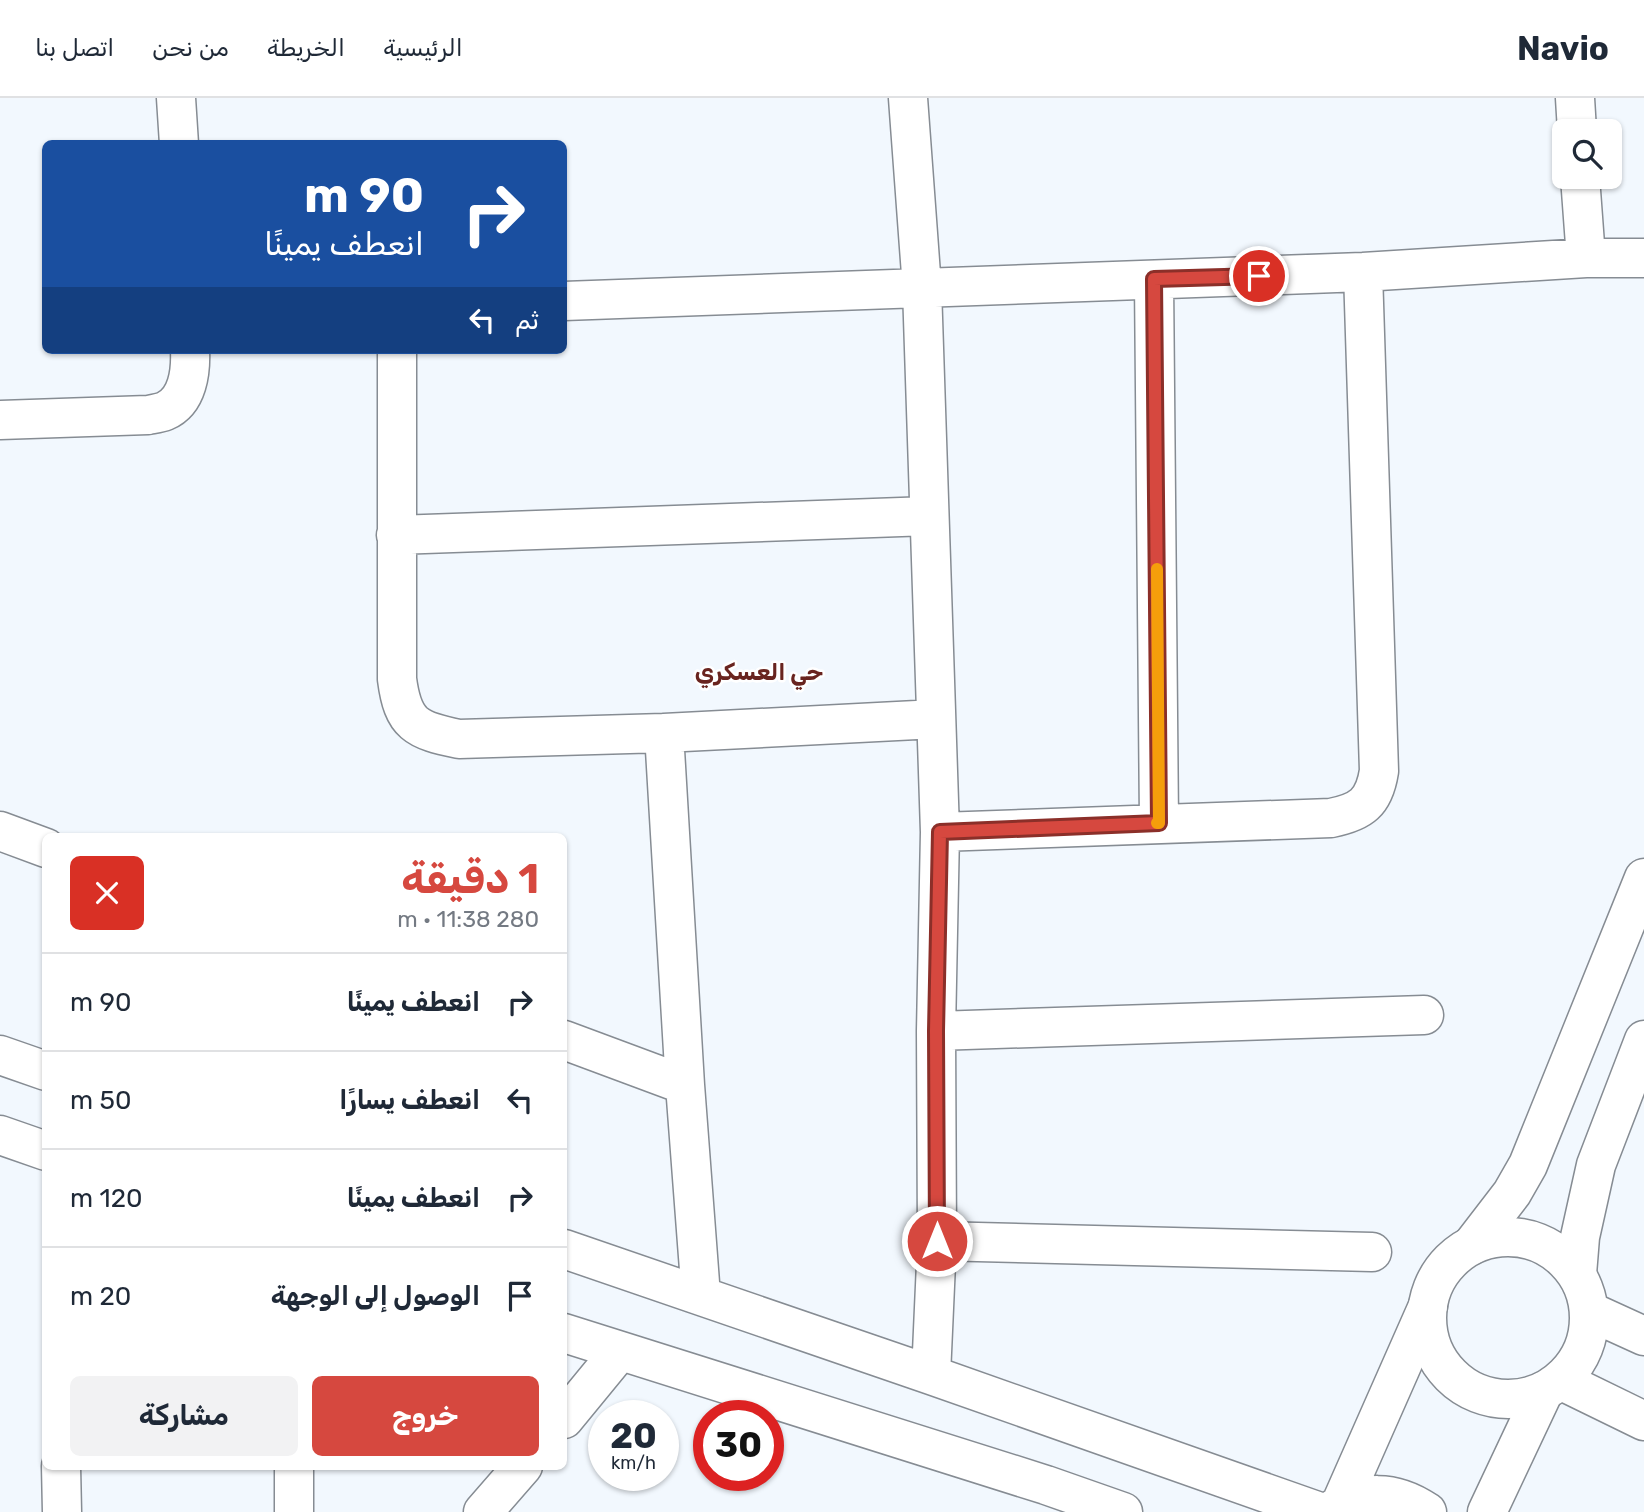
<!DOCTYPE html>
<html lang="ar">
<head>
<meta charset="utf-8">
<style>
	body { margin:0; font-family:Rubik,Vazirmatn,sans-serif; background:#f2f2f3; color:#1f2937; direction:rtl; height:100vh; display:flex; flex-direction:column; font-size:26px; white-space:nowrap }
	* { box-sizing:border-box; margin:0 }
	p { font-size:23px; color:#747a83 }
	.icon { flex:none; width:38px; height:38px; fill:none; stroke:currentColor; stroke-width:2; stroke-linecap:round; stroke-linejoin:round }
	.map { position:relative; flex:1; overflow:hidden; direction:ltr }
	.sheet { position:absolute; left:42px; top:735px; width:525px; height:637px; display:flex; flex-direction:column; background:#fff; border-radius:10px; box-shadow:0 2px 5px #0004; direction:rtl }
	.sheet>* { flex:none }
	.top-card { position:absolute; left:42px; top:42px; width:525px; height:214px; border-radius:10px; box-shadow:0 2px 5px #0004; direction:rtl; background:#1a4fa0; color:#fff; overflow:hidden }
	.controls { position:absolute; left:1552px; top:21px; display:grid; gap:14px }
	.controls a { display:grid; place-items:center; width:70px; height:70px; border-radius:10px; background:#fff; box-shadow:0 2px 5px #0004; font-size:35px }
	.speed { position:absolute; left:588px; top:1302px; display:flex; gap:14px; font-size:35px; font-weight:700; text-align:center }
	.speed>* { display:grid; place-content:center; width:91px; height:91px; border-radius:50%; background:#fff; box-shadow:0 2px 5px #0004; line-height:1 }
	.speed small { font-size:18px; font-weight:400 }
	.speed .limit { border:10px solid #d22; background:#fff; color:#111 }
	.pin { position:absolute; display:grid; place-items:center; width:60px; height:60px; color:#fff; margin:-30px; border:4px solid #fff; border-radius:50%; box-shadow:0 2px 7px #0007 }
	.me { position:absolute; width:77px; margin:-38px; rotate:0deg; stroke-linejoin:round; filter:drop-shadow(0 0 5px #0008) }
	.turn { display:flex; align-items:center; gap:24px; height:147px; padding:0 28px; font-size:32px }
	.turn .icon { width:91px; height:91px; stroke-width:2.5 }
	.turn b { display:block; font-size:49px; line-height:60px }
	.then { display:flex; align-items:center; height:66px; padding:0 28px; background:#0003; gap:14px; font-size:26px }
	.round { display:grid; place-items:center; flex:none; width:74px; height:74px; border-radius:10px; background:#f2f2f3 }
	.summary { display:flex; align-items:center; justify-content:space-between; height:119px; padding:0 28px }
	h1 { font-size:42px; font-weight:700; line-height:52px; color:#d6483f }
	.button { display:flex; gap:14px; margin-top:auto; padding:14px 28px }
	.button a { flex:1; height:80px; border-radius:10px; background:#d6483f; color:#fff; font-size:28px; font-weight:700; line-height:80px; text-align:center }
	.button a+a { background:#f2f2f3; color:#1f2937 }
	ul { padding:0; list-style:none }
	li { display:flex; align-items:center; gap:21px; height:98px; padding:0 28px; border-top:2px solid #e0e1e3 }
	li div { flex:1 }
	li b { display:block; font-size:26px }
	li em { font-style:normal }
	header { display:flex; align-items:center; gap:42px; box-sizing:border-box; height:98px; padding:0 35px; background:#fff; border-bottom:2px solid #e0e1e3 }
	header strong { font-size:33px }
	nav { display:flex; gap:38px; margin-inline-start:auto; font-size:24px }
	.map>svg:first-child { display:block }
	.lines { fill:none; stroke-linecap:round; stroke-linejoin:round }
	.minor-casing { stroke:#868c93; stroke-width:41 }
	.major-casing { stroke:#868c93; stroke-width:41 }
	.minor { stroke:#fff; stroke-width:38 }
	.major { stroke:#fff; stroke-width:38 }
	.route-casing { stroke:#8b2f29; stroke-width:18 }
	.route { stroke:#d6483f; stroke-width:12 }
	.slow { stroke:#f59e0b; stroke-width:12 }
	.labels { text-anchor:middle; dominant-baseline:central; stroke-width:5; stroke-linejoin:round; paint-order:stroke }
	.neighbourhood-label { font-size:23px; font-weight:bold; fill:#69241f; stroke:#fff }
</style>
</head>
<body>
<header>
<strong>Navio</strong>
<nav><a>الرئيسية</a><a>الخريطة</a><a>من نحن</a><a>اتصل بنا</a></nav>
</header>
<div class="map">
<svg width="1644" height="1414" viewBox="0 0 1644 1414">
	<rect width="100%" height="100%" fill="#f2f8fe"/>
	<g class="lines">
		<defs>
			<path id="minor" d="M176,0L179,46
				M908,0L922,190L940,734L936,933L937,1143L931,1277
				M1575,0L1577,33
				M1580,79L1586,160
				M1154,182L1159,725
				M564,203L1363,174L1586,160H1644
				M397,252V581C403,627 416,632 459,641L664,635L936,621
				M0,322L148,317C153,316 160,315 165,313C188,303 191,273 190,252
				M396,437L929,418
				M664,635L685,987L701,1198
				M0,733L46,750
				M940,734L1331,720C1361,714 1374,705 1379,673L1363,174
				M936,933L1424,917
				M564,942L685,987
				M0,957L46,973
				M0,1037L46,1053
				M937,1143L1372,1154
				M1472,1147L1512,1095L1528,1067L1644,780
				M564,1151L931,1277L1320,1414
				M1577,1176L1580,1139L1596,1067L1644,942
				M564,1235L1046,1387L1123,1414
				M564,1321L619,1254
				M61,1368L62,1414
				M294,1368V1414
				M1341,1405L1428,1208
				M483,1414L523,1368
				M1329,1414C1361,1391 1395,1392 1427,1414
				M1487,1414L1544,1293"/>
			<path id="major" d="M1427 1220a81 81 0 1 1 162 0a81 81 0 1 1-162 0Z
				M1589,1213L1644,1238
				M1560,1282L1644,1323"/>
		</defs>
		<use href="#minor" class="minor-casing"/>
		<use href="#major" class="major-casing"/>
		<use href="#minor" class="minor"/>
		<use href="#major" class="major"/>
	</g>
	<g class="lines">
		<defs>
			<path id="route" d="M937,1143L936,933L940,734L1159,725L1154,181L1259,178"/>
		</defs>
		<use href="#route" class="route-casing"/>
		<use href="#route" class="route"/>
		<path class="slow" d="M1157,471L1159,725H1157"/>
	</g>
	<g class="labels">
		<g class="neighbourhood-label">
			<text x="759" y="574">حي العسكري</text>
		</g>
	</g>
</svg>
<div class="controls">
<a><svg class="icon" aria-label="search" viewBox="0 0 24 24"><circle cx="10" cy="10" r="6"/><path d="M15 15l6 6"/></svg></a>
</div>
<div class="speed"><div>20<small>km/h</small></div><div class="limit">30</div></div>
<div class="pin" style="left:1259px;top:178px;background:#d93025"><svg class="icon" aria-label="arrive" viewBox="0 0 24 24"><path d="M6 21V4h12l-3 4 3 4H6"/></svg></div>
<svg class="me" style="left:937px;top:1143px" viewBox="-20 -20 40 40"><circle r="17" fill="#d6483f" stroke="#fff" stroke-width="3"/><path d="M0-11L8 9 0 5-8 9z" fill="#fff"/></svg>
<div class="top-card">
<div class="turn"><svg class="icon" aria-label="right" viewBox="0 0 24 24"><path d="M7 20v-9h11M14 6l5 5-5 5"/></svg><div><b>90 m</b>انعطف يمينًا</div></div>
<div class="then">ثم<svg class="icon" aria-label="left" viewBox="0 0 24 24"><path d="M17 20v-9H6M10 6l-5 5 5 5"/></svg></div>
</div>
<section class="sheet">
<div class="summary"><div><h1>1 دقيقة</h1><p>280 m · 11:38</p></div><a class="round" style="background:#d93025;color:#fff"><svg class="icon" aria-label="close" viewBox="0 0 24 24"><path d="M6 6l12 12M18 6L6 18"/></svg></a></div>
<ul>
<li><svg class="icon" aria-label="right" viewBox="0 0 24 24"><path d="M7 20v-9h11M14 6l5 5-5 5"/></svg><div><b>انعطف يمينًا</b></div><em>90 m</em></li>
<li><svg class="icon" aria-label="left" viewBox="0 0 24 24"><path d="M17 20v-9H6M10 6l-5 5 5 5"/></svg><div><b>انعطف يسارًا</b></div><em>50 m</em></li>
<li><svg class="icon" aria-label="right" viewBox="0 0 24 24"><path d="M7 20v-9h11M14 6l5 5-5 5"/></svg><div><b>انعطف يمينًا</b></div><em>120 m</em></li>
<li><svg class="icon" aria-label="arrive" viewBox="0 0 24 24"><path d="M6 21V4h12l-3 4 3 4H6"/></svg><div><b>الوصول إلى الوجهة</b></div><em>20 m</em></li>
</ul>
<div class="button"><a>خروج</a><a>مشاركة</a></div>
</section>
</div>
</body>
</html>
